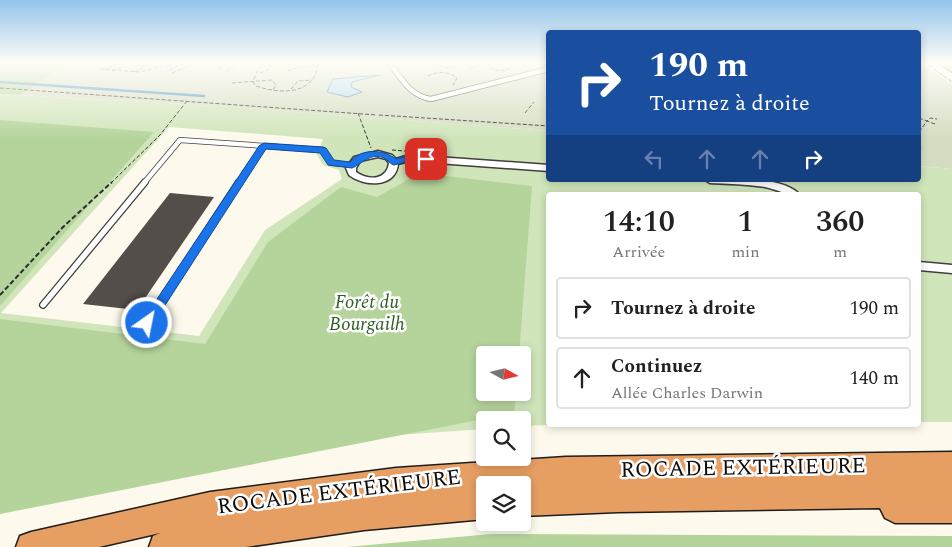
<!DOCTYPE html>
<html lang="fr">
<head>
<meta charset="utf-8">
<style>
	body { margin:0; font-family:Spectral,serif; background:#f2f2f2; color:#222; height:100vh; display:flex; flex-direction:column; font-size:19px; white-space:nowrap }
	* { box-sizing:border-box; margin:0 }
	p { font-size:16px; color:#767676 }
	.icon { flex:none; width:28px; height:28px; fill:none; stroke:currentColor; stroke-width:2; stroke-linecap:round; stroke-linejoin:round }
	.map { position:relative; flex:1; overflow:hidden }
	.sheet { position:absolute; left:546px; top:192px; width:375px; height:235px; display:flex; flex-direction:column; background:#fff; border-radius:5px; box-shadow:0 2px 8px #0003 }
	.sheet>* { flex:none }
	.guide { position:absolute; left:546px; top:30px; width:375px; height:152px; border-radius:5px; box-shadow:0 2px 8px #0003; background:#1a4fa0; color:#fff; overflow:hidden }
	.needle { width:32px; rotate:98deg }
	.controls { position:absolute; left:476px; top:346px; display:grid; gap:10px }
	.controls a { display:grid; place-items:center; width:55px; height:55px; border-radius:5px; background:#fff; box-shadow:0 2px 8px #0003; font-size:25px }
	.pin { position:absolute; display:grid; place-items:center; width:42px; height:42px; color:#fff; margin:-21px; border-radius:10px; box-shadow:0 2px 8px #0006 }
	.me { position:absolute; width:55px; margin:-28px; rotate:33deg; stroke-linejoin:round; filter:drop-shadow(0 0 4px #0008) }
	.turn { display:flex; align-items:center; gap:18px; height:105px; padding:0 20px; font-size:22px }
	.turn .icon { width:65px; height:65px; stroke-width:2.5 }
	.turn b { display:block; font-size:35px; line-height:42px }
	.lanes { display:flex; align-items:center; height:48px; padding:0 20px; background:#0003; justify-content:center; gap:25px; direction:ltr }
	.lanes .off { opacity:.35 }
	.eta { display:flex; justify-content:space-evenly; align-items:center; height:85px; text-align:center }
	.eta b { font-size:30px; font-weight:600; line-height:35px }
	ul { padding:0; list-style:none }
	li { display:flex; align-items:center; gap:15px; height:62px; margin:0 10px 8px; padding:0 10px; border:2px solid #e0e0e0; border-radius:5px }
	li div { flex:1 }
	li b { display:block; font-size:19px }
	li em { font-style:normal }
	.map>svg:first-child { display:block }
	.green { fill:#d0e5ba; fill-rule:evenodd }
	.forest { fill:#b5d49b }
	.cemetery { fill:#d4ddc1 }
	.water { fill:#b7dbf0; stroke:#448fc1 }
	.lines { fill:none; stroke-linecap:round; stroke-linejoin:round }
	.stream { stroke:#448fc1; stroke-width:2.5 }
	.building { fill:#544e4a }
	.lane-far1-casing { stroke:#3f3f3f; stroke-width:6 }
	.lane-casing { stroke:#3f3f3f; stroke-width:8 }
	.street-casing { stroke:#3f3f3f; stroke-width:3 }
	.primary-casing { stroke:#1d1d1d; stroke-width:2 }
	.highway-casing { stroke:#1d1d1d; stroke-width:3 }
	.path-far1 { stroke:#2e2e2e; stroke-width:1; stroke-dasharray:4 2; stroke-linecap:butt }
	.path { stroke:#2e2e2e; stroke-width:2; stroke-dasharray:5 2.5; stroke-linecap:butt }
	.lane-far1 { stroke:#fff; stroke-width:4.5 }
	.lane { stroke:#fff; stroke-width:5.5 }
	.street { fill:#fff; fill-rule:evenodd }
	.primary { fill:#eccd6f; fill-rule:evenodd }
	.highway { fill:#e79e62; fill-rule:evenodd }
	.route { fill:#1a73e8; stroke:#114b97 }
	.labels { text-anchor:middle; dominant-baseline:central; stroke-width:5; stroke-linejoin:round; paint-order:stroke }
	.park-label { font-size:19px; font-style:italic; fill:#2f5e23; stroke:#fff }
	.near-street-label { font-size:22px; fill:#0c0c0c; stroke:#fff }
</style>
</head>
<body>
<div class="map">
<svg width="952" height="547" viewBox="0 0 952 547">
	<rect width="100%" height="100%" fill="#fdfaed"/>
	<path class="green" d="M0,94L218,106L549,131V180H919V166L952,169V422H919V195H549V425L523,426L522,420H485V429L324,440L0,507ZM169,127L323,139L317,155L323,165L339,170L342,179L265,230L199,336L1,313ZM485,355H522V392H485Z"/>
	<path class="forest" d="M0,62H69L21,95L0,94Z
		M0,120L154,132L0,306Z
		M420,173L532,186L519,355H485V392L516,393L514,413L0,514V319L205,344L268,242L341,187L377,197Z
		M491,534L952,536V547H347Z"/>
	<path class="cemetery" d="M69,62H549V131L218,106L21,95Z
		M919,62L952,84V169L919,166Z"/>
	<path class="water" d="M380,75L352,82L351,87L362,92L348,97L327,92L333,79Z"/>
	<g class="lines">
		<path class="stream" d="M0,82L204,96"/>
	</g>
	<path class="building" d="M170,193L214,197L137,310L83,304Z"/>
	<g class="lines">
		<defs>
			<path id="lane-far1" d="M389,62C401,78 410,96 431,99L549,69
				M144,183L180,140L323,150L331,163L352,165
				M239,183L263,146"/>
			<path id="lane" d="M43,305L145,182
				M147,323L239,182"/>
			<path id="street" d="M378,151L392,155L396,159L409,155L549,165V171L409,161L398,164C396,188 364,187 349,175L346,168L354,157ZM378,157L386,159L389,163C387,180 369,181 356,172V168L360,161Z
				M705,180C730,180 782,175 800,195C786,195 778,190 765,187C747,184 728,184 710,183Z
				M919,262L952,265V273L919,270Z"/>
			<path id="primary" d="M937,62H952V72Z"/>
			<path id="highway" d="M952,452V523H895L885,518L880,508L618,512L522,516V485H485V519L364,530L246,547H149L153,536L160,533L99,547H16L20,536L31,532L210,492L396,468L566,457Z"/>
		</defs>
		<use href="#lane-far1" class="lane-far1-casing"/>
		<use href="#lane" class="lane-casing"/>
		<use href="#street" class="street-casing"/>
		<use href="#primary" class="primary-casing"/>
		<use href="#highway" class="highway-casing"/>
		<path class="path-far1" d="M266,62L258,69L253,82L256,86C273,92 303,96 314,77C317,73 317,67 318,62
			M477,62V65
			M487,62L490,68L500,71L512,68V62
			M496,62L497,65
			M525,62H532
			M924,62L952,82
			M462,64L463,62
			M465,64L471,68L479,65
			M433,65L450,68L459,64
			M141,67L153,62
			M155,67L166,62
			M100,69L140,72L179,62
			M103,70L123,62
			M169,70L188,62
			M218,70L228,62
			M112,71L120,68
			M227,71L237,62
			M288,71L300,67L339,62
			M134,72L143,68L135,62
			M172,73L198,62
			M260,73L268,70L271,66L267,62
			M428,76C438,71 448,71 457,78L453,85
			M232,83L272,80L276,85L272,91
			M0,88L377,115
			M291,89L298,81L312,80
			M358,113L371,148
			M525,113L534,102
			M379,115L549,126
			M919,118L927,121L919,132
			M935,124L927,121L930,118L937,119
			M919,146L921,149H919
			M392,150L405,151
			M111,183L160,135L187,101"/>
		<path class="path" d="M0,295L63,227L112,182"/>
		<use href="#lane-far1" class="lane-far1"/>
		<use href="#lane" class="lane"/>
		<use href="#street" class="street"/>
		<use href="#primary" class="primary"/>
		<use href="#highway" class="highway"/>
	</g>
	<linearGradient id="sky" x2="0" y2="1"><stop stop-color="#94c4eb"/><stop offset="0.45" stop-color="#fefdf7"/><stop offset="1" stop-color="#fefdf7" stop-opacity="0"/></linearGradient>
	<rect width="952" height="139" fill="url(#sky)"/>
	<path class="route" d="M264,143L323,147L326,148L334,160L350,162C361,148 383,149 396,159C407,156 422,152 431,159L426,162L410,161L394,165C390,164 388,160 384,158C371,152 362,164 352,168L328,165L320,153L266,149L151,327H143L141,323L259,146Z"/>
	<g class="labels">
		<g class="park-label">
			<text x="367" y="302">Forêt du<tspan x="367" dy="22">Bourgailh</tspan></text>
		</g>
		<g class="near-street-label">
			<text transform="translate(743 468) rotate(-1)">ROCADE EXTÉRIEURE</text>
			<text transform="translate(339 492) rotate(-7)">ROCADE EXTÉRIEURE</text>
		</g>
	</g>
</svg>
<div class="controls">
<a><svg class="needle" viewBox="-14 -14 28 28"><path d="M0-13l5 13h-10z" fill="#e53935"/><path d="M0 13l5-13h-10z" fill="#767676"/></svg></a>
<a><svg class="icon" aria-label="search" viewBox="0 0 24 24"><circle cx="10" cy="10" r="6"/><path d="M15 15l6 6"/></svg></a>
<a><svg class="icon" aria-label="layers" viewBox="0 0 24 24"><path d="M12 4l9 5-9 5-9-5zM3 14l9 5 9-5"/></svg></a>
</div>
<div class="pin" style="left:426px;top:159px;background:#d93025"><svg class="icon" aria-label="arrive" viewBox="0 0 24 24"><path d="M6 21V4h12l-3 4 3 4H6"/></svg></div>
<svg class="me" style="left:147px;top:323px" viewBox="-20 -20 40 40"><circle r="17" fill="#1a73e8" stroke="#fff" stroke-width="3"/><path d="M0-11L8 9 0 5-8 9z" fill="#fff"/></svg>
<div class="guide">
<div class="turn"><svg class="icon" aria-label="right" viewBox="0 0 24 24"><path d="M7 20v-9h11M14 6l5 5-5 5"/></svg><div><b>190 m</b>Tournez à droite</div></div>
<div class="lanes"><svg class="icon off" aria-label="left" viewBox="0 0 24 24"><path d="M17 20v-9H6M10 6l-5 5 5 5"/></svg><svg class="icon off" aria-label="ahead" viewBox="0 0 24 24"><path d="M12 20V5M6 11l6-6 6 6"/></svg><svg class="icon off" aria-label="ahead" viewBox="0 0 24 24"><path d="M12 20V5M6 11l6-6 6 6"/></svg><svg class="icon" aria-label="right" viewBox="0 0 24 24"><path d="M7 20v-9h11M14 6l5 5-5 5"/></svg></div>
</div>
<section class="sheet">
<div class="eta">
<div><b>14:10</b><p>Arrivée</p></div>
<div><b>1</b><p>min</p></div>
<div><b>360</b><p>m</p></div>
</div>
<ul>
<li><svg class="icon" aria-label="right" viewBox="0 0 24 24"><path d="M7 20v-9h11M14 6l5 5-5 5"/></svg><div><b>Tournez à droite</b></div><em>190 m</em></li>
<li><svg class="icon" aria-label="ahead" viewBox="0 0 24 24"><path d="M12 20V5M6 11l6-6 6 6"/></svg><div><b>Continuez</b><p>Allée Charles Darwin</p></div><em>140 m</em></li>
</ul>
</section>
</div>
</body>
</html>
